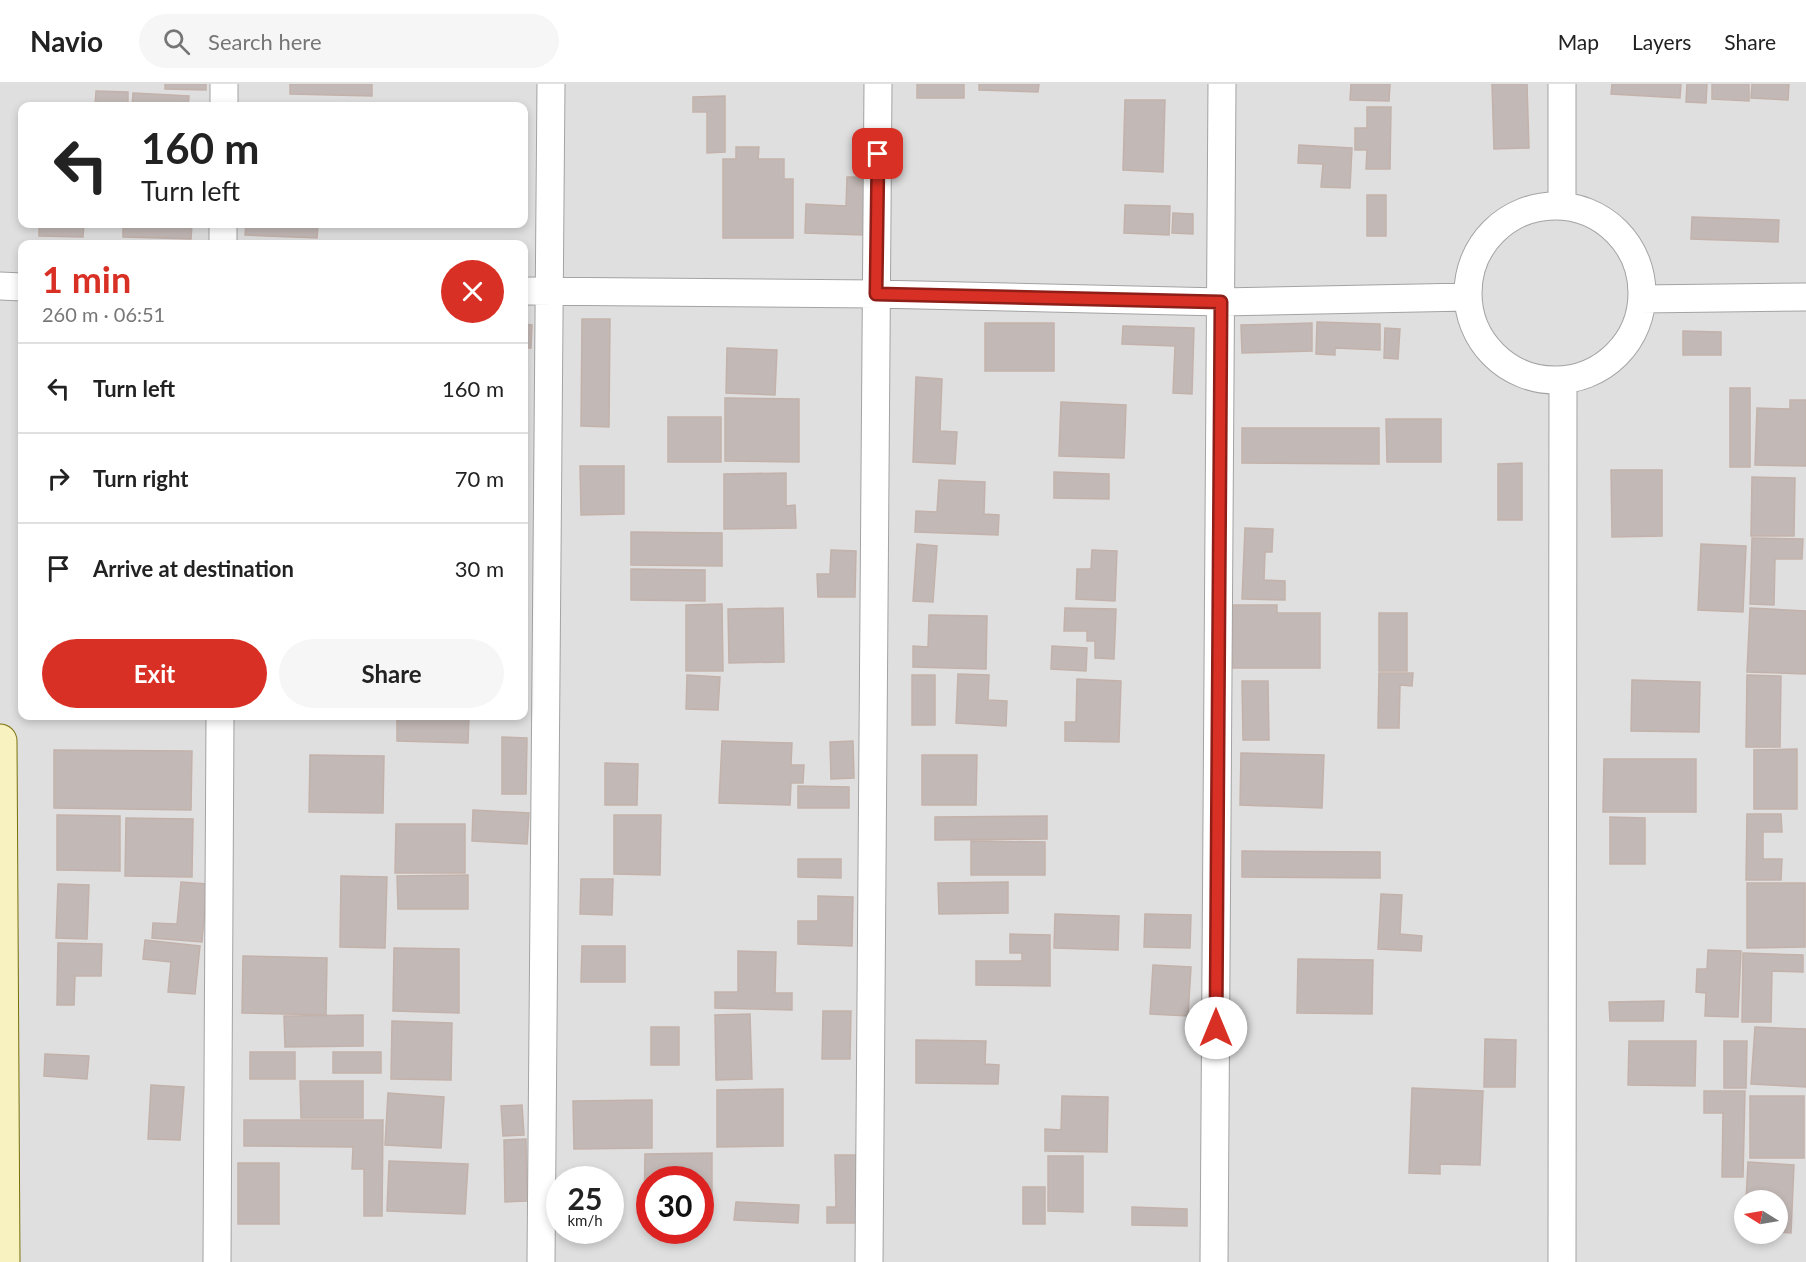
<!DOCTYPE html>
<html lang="en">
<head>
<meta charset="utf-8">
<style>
	body { margin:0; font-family:Lato,sans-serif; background:#f6f6f6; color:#222; height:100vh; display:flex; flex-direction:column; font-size:22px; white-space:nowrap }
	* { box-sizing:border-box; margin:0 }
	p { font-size:20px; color:#767676 }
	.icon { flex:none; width:33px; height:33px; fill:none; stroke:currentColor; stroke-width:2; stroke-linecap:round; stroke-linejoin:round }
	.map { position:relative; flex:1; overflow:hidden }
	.drawer { position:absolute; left:18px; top:156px; width:510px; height:480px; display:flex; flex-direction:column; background:#fff; border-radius:12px; box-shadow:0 3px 9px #0003 }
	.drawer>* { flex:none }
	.top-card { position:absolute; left:18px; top:18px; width:510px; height:126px; border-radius:12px; box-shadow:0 3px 9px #0003; background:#fff; color:#222; overflow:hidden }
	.needle { width:39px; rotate:281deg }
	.buttons { position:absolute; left:1734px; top:1106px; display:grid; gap:12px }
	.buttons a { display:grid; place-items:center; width:54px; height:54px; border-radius:50%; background:#fff; box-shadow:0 3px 9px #0003; font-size:30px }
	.speed { position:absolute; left:546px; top:1082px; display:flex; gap:12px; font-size:30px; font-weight:700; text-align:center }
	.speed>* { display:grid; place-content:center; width:78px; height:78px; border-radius:50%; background:#fff; box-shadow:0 3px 9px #0003; line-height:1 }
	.speed small { font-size:15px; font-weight:400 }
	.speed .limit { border:9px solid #d22; background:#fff; color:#111 }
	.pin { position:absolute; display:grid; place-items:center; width:51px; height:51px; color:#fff; margin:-26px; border-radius:12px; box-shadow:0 3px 9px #0006 }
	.me { position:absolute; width:66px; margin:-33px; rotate:0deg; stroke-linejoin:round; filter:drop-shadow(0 0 4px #0008) }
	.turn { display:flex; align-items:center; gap:21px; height:126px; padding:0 24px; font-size:27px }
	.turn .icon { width:78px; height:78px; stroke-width:2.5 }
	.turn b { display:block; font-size:42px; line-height:51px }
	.round { display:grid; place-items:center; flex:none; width:63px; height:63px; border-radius:32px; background:#f6f6f6 }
	.head { display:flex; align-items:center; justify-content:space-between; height:102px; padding:0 24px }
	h1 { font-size:36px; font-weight:700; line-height:45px; color:#d93025 }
	.primary-button { display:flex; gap:12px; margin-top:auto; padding:12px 24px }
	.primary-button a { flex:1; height:69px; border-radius:36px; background:#d93025; color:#fff; font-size:24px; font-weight:700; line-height:69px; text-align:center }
	.primary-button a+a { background:#f6f6f6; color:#222 }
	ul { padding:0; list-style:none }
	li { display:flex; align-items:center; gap:18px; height:90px; padding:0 24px; border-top:2px solid #e0e0e0 }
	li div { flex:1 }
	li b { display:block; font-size:22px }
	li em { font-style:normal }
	header { display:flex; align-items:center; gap:36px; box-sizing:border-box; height:84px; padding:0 30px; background:#fff; border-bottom:2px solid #e0e0e0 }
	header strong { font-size:28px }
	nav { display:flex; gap:33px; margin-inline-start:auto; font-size:21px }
	.search { width:420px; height:54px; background:#f6f6f6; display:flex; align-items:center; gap:15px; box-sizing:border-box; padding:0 21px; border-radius:33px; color:#767676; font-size:22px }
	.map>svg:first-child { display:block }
	.residential { fill:#e0dfdf; fill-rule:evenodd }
	.building { fill:#c2b8b5; stroke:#c3b2ab; stroke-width:1.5 }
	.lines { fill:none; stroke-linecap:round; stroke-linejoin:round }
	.street-casing { stroke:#a3a3a3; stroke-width:29 }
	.secondary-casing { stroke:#787109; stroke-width:35 }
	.street { stroke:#fff; stroke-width:27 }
	.secondary { stroke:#f8f1c0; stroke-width:33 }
	.route-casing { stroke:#8d1f18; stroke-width:15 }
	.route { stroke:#d93025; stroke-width:10 }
</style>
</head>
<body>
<header>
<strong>Navio</strong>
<div class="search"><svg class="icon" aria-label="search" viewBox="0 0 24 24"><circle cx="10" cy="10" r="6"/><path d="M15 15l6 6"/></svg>Search here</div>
<nav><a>Map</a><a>Layers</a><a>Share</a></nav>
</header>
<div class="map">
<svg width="1806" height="1178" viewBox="0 0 1806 1178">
	<rect width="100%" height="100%" fill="#f1ede9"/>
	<path class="residential" d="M0,0H1806V1178H0ZM22,22H524V140H22ZM22,160H524V632H22ZM560,1095H610V1146H560ZM650,1095H700V1146H650ZM1744,1116H1778V1149H1744Z"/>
	<path class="building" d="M165,0H206V6L165,5Z
		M290,0H372V12L290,10Z
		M917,0H964V14H917Z
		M979,0H1039L1038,8L979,6Z
		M1351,0H1390L1389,17L1350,16Z
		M1492,0H1527L1529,64L1494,65Z
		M1612,0H1681L1680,14L1611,10Z
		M1687,0H1707L1706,19L1686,18Z
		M1712,0H1749V17L1712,15Z
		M1752,0H1789L1788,16L1751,14Z
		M96,7L128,8V22H95Z
		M133,9L189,12L188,22H132Z
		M725,12V68L707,69V28H693V13Z
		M1125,16H1165L1163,88L1123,86Z
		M1367,23H1391L1390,85H1366L1367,66H1355V44H1367Z
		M524,48H527L526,87H524Z
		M1299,61L1352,64L1350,104L1321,103L1323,80L1298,79Z
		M736,63H759L758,75H784V95H793V154H723V75H736Z
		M847,93H866L864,151L805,149L806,120L846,122Z
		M1367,111H1386V152H1367Z
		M1125,121L1170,122L1169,151L1124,149Z
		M1173,129L1193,130V150L1172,149Z
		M1692,133L1779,136L1778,158L1691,155Z
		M39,140H84L83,153L39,152Z
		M123,140H192L191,155L123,153Z
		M246,140H318L317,154L245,151Z
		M582,235H610L609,343L581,342Z
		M1317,238L1380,240V266L1335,264V271L1316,270Z
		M985,239H1054V287H985Z
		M1312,239V267L1242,269L1241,241Z
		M524,240L532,241L531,264H524Z
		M1123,242L1194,244L1192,310L1173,309L1175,262L1122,260Z
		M1385,244L1400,245L1398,275L1384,274Z
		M1683,247L1721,248V271H1683Z
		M727,264L777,266L775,311L726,309Z
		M916,293L942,295L940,347L957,348L955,380L913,378Z
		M1730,304H1750V383H1730Z
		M725,314L799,315V378L725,377Z
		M1790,316H1806V382L1755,381L1757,324L1790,325Z
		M1061,318L1126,321L1124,374L1059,372Z
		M668,333H721V378H668Z
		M1386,335H1441V378H1387Z
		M1242,344H1379V380L1242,379Z
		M1522,379V436H1498V380Z
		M580,382H624V430L581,431Z
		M1611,386H1662V452L1612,453Z
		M1054,388L1109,390V415L1054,414Z
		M786,389V422L795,421L796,444L724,445V390Z
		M1752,393L1795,394L1794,452H1751Z
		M939,396L985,398L984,430L999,431L998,451L915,448L916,427L937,428Z
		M1245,444L1273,445L1272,468H1265L1264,496L1285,497V516L1242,515Z
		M631,448L722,449V482L631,481Z
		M1752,454L1803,455L1802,475H1775L1774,521L1750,520Z
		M917,460L937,462L933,518L913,517Z
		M1701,460L1746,462L1743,528L1698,526Z
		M831,466L856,467L855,513H818L817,490H830Z
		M1092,466L1117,467L1115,517L1076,515L1077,485H1091Z
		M631,485L705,486V517L631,516Z
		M722,520L723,587H686V521Z
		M1233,521H1277V529H1320V584H1233Z
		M783,524L784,578L729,579L728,525Z
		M1065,524L1116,525L1114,575L1095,574V557H1087V547H1064Z
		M1750,524L1806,527V590L1747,588Z
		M1379,529H1407V587H1379Z
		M929,531L987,532L986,585L913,583V562L928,563Z
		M1052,562L1087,564L1086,587L1051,585Z
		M1379,589H1413L1412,602L1400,601L1399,644H1378Z
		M958,590L989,591L988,616L1007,617L1006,642L956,639Z
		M687,591L720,593L718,626L686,625Z
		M912,591H935V641H912Z
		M1747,591L1781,592L1780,663H1746Z
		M1077,595L1121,597L1119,658L1065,657V638H1076Z
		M1632,596L1700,598L1699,648L1631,647Z
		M1242,597H1268L1269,656H1243Z
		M397,632H469L468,659L397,657Z
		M502,653L527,654L526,710H502Z
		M722,657L792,659L791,681H804L803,699H791L790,721L719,719Z
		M853,657L854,694L831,695L830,658Z
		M1797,665V725H1754V666Z
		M54,666L192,667L191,726L54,724Z
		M1241,669L1324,671L1322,724L1240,721Z
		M310,671L384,672L383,729L309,728Z
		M922,671H977L976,721H922Z
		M1604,675H1696V728H1603Z
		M605,679L638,680L637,721H605Z
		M798,702L849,703V724H798Z
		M473,726L529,729L527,760L472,757Z
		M1747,730H1781L1782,748H1763V775H1782L1781,796H1746Z
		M57,731L120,732V787L57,786Z
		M614,731H661L660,791L614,790Z
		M1047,732V755L935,756V733Z
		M1610,733L1645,734V780H1610Z
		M126,734L193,735L192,793L125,792Z
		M396,740H465V789H395Z
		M971,757L1045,758V791H971Z
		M1242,767L1380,768V794L1242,793Z
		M798,775H841V794L798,793Z
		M468,791V825H398L397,792Z
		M341,792L387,793L385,864L340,863Z
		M581,795H613L612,831L580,830Z
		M181,798L207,800L202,858L152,854L153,839L177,840Z
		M1008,798V829L939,830L938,799Z
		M1747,799H1805V863L1747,864Z
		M58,800L89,801L87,855L56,854Z
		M1381,810L1402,811L1400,850L1422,852L1421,867L1378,865Z
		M818,812L853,813L852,862L798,860V837H818Z
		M1055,830L1119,832L1118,866L1054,864Z
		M1145,830L1191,831L1190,864L1144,863Z
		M1010,850L1050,851V902L976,901V877H1022V869H1010Z
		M145,856L200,862L195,910L168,908L171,878L143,875Z
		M58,859L102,860L101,892H75L74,921H57Z
		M582,862H625V898H581Z
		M394,864L459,865V929L393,927Z
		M1708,866L1741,867L1738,933L1705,932L1706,909L1696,908L1697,885H1707Z
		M738,867L776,868L775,909H792V926L715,924V908H738Z
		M1743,869L1803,871V888L1772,887L1771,938H1742Z
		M243,872L327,874L326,931L242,929Z
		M1298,875L1373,876L1372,930L1297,929Z
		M1153,881L1191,883L1188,932L1150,930Z
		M1664,917L1663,937H1610L1609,918Z
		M823,927H851L850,975H822Z
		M750,930L752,995L716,996L715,931Z
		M363,931V962L285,963L284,932Z
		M392,937L452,939L451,996L391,995Z
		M651,943H679V981H651Z
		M1755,943L1806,945V1003L1751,1000Z
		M1485,955L1516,956L1515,1003H1484Z
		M916,956L986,957L985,980L999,981L998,1000L916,999Z
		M1629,957H1696L1695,1002L1628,1001Z
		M1724,957H1747L1746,1004H1724Z
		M250,968H295V995H250Z
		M333,968H381V989H333Z
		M45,970L89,972L87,995L44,992Z
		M300,997H363V1034H301Z
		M151,1001L184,1003L180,1056L148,1055Z
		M1412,1004L1483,1007L1480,1081L1440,1080V1090L1409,1089Z
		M783,1005V1062L717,1063V1006Z
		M1704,1007H1745L1743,1093H1722L1723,1029H1704Z
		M388,1009L444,1013L441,1064L385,1061Z
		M1062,1012L1108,1013L1107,1068L1045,1067V1045L1061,1046Z
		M1750,1012H1804V1074H1750Z
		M652,1016V1064L574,1065L573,1017Z
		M522,1021L524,1051L503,1052L501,1022Z
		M244,1036H383L382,1132H364V1085H352L353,1063L244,1062Z
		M526,1055L527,1117L505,1118L504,1056Z
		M712,1069V1126H700V1095H650V1126H644L645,1070Z
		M835,1071H857V1139H827V1123H836Z
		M1048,1072H1083V1128L1048,1127Z
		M389,1077L468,1080L465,1130L387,1127Z
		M1748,1078L1794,1081L1791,1149L1778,1148V1116H1746Z
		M238,1079H279V1140H238Z
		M1023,1103H1045V1140H1023Z
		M736,1118L799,1121L798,1139L734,1136Z
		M1132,1123L1187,1125V1142L1132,1141Z"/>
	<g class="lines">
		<defs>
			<path id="street" d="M224,22V0
				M1562,121V0
				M1468 209a87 87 0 1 1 174 0a87 87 0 1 1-174 0Z
				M223,160V140
				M0,202L22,203
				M524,207L876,210L1221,218L1468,213
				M1642,215L1806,213
				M217,1178L220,632
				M541,1178L551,0
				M869,1178L878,0
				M1214,1178L1222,0
				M1562,1178L1563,296"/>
			<path id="secondary" d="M0,657L3,1178"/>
		</defs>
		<use href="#street" class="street-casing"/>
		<use href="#secondary" class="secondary-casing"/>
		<use href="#street" class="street"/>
		<use href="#secondary" class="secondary"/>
	</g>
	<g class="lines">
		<defs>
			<path id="route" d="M878,70L876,210L1221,218L1216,944"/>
		</defs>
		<use href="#route" class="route-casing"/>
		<use href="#route" class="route"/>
	</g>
</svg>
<div class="buttons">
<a><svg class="needle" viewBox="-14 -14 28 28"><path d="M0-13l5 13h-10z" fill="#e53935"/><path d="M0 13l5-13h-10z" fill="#767676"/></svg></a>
</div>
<div class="speed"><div>25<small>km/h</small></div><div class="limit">30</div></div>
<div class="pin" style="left:878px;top:70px;background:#d93025"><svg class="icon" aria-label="arrive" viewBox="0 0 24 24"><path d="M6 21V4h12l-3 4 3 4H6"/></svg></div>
<svg class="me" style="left:1216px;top:944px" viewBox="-20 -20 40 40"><circle r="19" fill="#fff"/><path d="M0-13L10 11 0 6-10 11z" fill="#d93025"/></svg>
<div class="top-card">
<div class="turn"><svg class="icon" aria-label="left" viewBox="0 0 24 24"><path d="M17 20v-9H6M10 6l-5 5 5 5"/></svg><div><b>160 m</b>Turn left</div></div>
</div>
<section class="drawer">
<div class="head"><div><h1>1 min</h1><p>260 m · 06:51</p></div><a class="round" style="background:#d93025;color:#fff"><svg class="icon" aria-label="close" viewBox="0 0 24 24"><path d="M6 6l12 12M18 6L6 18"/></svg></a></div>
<ul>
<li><svg class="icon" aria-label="left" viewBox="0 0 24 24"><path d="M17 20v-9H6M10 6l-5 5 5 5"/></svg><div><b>Turn left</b></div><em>160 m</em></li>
<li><svg class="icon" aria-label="right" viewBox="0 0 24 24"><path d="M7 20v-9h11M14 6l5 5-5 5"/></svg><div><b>Turn right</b></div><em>70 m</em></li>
<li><svg class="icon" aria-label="arrive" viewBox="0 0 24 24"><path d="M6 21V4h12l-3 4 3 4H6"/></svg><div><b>Arrive at destination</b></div><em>30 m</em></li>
</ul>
<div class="primary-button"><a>Exit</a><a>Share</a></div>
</section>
</div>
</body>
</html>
